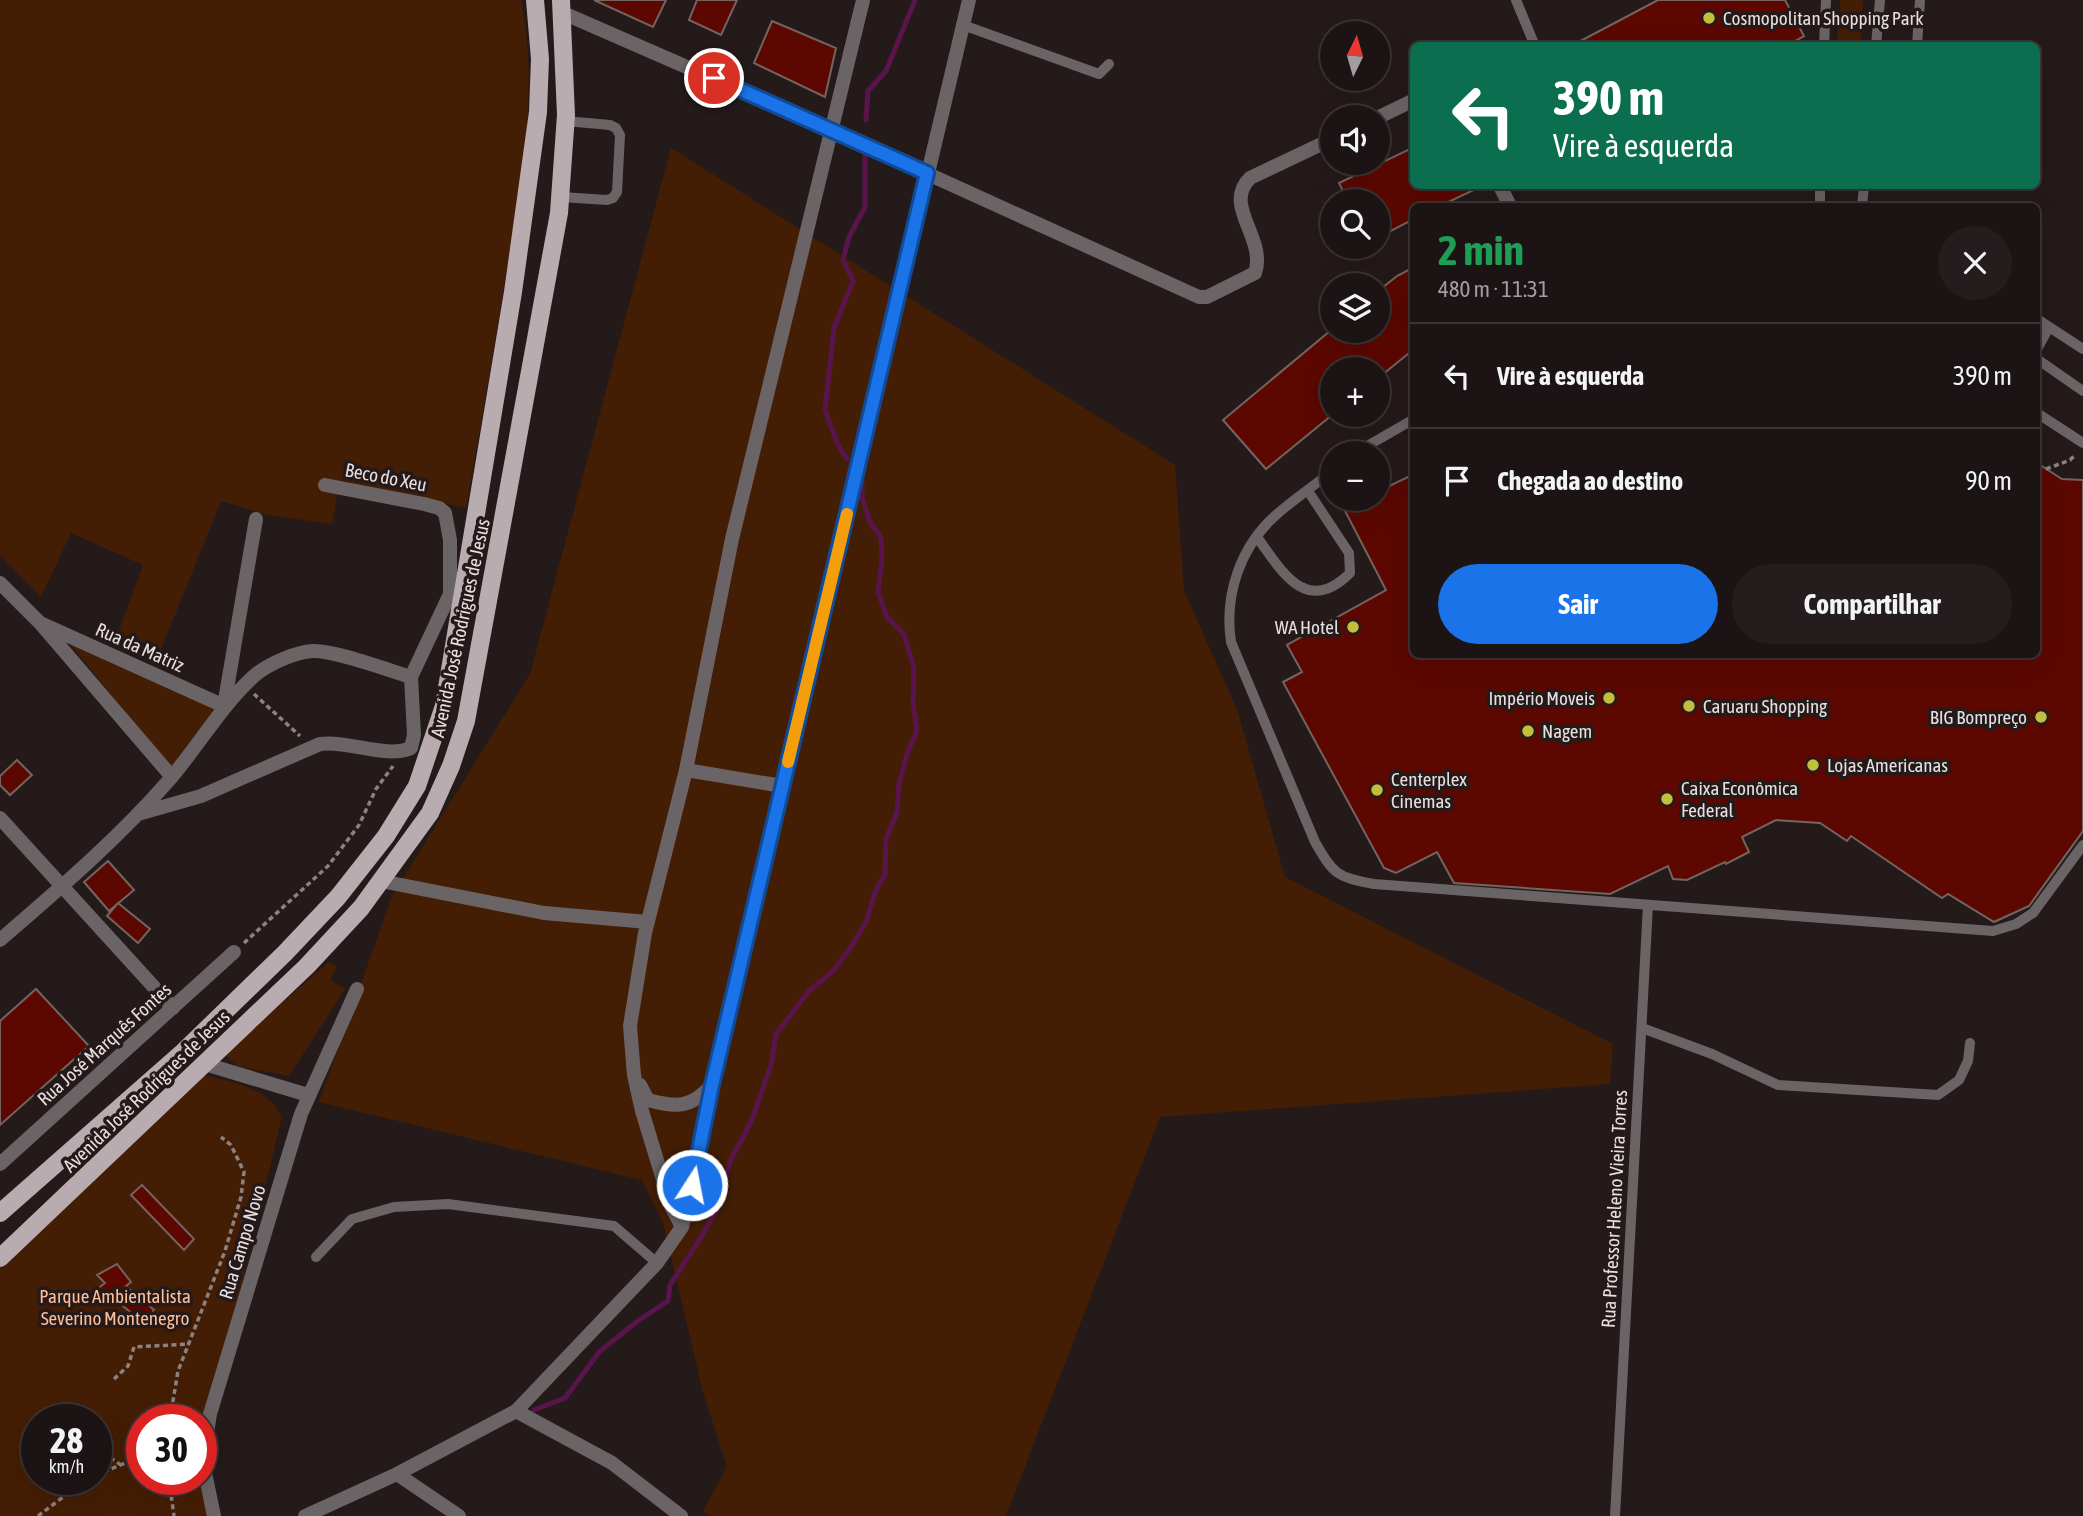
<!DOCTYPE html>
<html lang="pt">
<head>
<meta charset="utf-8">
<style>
	body { margin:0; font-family:"Asap Condensed",sans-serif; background:#251d1d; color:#f1f3f6; height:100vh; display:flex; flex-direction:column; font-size:26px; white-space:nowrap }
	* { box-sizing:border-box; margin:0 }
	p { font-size:23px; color:#a09ea0 }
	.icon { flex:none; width:38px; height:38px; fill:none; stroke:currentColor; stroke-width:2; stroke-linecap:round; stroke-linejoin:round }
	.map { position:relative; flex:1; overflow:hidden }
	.sheet { position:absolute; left:1410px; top:203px; width:630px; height:455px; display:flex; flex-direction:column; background:#1c1414; border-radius:10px; box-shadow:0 7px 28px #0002,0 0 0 2px #3a3334 }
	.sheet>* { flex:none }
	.guide { position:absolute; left:1410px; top:42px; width:630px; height:147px; border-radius:10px; box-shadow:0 7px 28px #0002,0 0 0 2px #3a3334; background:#0b6e4f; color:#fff; overflow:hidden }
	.needle { width:46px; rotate:5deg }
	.buttons { position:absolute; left:1320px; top:21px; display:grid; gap:14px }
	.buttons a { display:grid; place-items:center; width:70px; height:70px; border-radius:50%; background:#1c1414; box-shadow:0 7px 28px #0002,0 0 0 2px #3a3334; font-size:35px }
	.speed { position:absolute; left:21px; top:1404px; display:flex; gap:14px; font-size:35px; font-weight:700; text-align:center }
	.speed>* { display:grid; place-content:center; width:91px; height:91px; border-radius:50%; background:#1c1414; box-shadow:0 7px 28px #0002,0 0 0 2px #3a3334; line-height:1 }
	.speed small { font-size:18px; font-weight:400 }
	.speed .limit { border:10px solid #d22; background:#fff; color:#111 }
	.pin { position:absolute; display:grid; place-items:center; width:60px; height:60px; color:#fff; margin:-30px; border:4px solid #fff; border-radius:50%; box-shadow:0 2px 7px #0007 }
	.me { position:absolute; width:77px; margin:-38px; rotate:11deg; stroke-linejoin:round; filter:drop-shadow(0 0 5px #0008) }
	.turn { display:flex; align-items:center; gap:24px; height:147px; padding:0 28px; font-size:32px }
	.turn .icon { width:91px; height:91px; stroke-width:2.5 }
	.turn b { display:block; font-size:49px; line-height:60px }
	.round { display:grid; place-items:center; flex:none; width:74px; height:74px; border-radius:37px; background:#251d1d }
	.overview { display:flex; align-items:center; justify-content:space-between; height:119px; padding:0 28px }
	h1 { font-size:42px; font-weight:700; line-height:52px; color:#1e9e55 }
	.button { display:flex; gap:14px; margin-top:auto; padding:14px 28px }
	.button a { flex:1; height:80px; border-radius:42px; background:#1a73e8; color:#fff; font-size:28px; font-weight:700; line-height:80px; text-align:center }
	.button a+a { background:#251d1d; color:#f1f3f6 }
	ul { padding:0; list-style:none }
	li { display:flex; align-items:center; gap:21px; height:105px; padding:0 28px; border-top:2px solid #3a3334 }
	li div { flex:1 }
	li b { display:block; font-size:26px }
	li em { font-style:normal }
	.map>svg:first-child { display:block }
	.green { fill:#441e04; fill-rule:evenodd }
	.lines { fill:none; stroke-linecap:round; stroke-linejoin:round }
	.stream { stroke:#59154b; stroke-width:5 }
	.building { fill:#5c0800; stroke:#736461; stroke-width:2 }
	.path { stroke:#8c8282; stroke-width:3.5; stroke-dasharray:5 3.5; stroke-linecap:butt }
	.service { stroke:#6a6466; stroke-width:10 }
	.minor { stroke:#6a6466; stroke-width:14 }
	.primary { stroke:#b9acb0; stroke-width:18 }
	.route-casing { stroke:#114b97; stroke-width:18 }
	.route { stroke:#1a73e8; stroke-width:12 }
	.slow { stroke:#f59e0b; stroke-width:12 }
	.poi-dot { fill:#c4bd3e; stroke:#251a1a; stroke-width:2.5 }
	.labels { text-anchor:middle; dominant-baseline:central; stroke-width:7; stroke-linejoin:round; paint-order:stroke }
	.poi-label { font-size:19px; fill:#e7dedf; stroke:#251a1a; text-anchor:start }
	.street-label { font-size:19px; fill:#e7dedf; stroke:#251a1a }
	.park-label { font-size:19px; fill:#febe99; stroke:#251a1a }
</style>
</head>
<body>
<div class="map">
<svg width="2083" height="1516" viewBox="0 0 2083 1516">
	<rect width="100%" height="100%" fill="#251a1a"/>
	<path class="green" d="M0,0H521C540,95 520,192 504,286C492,360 479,434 466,508L340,480L332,524L268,515L221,501L160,652L117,636L143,565L71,533L41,597L0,555Z
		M1840,0H1863L1861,45H1837Z
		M671,148L1175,465L1184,591L1237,709L1285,877L1613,1044L1610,1084L1160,1117L1006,1516H710L703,1511L727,1467L703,1392L663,1223L642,1180L319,1102L392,896L530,674Z
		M62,634L216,707L171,768Z
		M329,962L337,967L330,980L345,989L289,1076L237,1066L224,1053Z
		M196,1073C225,1081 269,1086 282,1117L239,1294L203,1417L201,1445V1419H142V1479H201L209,1516H0V1259ZM37,1419H96V1479H37Z"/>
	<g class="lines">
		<path class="stream" d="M866,120L868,91L886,71L915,0
			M847,459L837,443L825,410L834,328L853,281L843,260L849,237L865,207V153
			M534,1410L565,1398L600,1351L639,1320L668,1301L670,1285L700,1239L718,1207L730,1161L751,1122L771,1065L776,1034L808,992L833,971L851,947L867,920L875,892L885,874L886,839L897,812L899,784L907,754L917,730L913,703L914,668L904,634L887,617L878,592L882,559L881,538L869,520L862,497V478"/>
	</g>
	<path class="building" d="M594,0H666L653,27Z
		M697,0H737L721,35L689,20Z
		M1658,0H1785L1804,36L1786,46H1571Z
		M772,21L836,48L825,97L754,63Z
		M1414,147V186H1482L1440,206H1414V219L1377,238V201H1348L1339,183Z
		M1414,267V349L1377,379V369H1332V415L1266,469L1223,420L1330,331H1377V292L1397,276Z
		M2037,463L2062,479L2083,480V831L2029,906L1994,922L1948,894L1942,898L1851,836L1847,841L1820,823L1776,820L1742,837L1749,852L1726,864L1725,862L1687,880L1673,879L1668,866L1610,894L1454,883L1437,852L1396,873L1384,868L1283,682L1302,672L1287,645L1386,590L1343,507L1359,499H1377V492L1414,474V654H2037Z
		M17,760L32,775L10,795L0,785V776Z
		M108,861L134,890L109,911L84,882Z
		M118,903L150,929L138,943L107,916Z
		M36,989L89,1046L0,1125V1021Z
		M142,1185L194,1239L184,1250L131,1195Z
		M117,1264L131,1282L126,1286L154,1310L144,1323L113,1298L107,1303L96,1290L105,1283L97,1275Z"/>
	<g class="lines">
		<path class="path" d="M2046,469L2070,460L2075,455
			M254,694L300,736
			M244,943L328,866L359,825L376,789L393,766
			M114,1379L128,1366L134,1347L189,1344
			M170,1419L178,1371L225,1251L241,1197L244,1172L231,1145L221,1137
			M27,1448L37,1442
			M96,1448L121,1465
			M96,1475L142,1456
			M169,1479L174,1516
			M38,1516L87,1479"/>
		<path class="service" d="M1516,0L1535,46
			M963,25L1099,74L1109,64
			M1824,46L1826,0
			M1876,46L1880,0
			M1917,46L1920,0
			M561,197L607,200L613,198L617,192L620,135L616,128L610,125L565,121
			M1817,206H1845
			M1820,206V186
			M1862,206L1864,186
			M2037,319L2083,349
			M2037,349L2049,327
			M2037,359L2083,391
			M2037,413L2083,443
			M1355,453L1414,419
			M1332,471C1314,486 1294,499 1276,515C1240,547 1224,595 1231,642L1315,842C1334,875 1337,877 1374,884L1993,931L2016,924L2033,913L2083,845
			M1257,537C1281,570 1306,617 1350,573L1349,553L1308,491
			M1642,1028L1712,1054L1778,1085L1938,1095L1959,1080L1968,1061L1970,1043
			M316,1257L352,1219L394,1207L448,1204L614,1226L657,1263
			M1615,1516L1648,905"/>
		<path class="minor" d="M563,13L831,130L1199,297H1207L1255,273C1267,238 1222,206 1250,178L1332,139
			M1377,118L1414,100
			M1500,186L1510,206
			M0,583L40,623L172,777
			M40,623L224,706L256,519
			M686,770L782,786
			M138,814L201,796L320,744C348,740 386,759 411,748L414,735L411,677L450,594V540L445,513L439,508L424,504L325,485
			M0,818L173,1008
			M381,881L544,913L648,922
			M0,940C59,889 119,838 170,779C199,745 221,706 254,676C268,664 295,652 313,651C334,650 388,670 411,677
			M205,1064L308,1095
			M640,1085L648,1100C677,1108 691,1108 712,1085
			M0,1164L234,952
			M682,1227L712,1085L969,0
			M516,1411L612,1463L681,1516
			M397,1474L459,1516
			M214,1516L204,1468L205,1446L210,1414L301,1114L357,989
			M305,1516L397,1474L516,1411L657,1263L682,1227L671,1206L642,1111L634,1075L630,1026L645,933L686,770L732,539L863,0"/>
		<path class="primary" d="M0,1213L183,1052L285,953L338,897L386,836L417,786L444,706L513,292L538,112L540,59L535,0
			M0,1258L307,966L361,908L430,813L451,766L466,721L559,213L566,115L561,0"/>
	</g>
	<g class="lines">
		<defs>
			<path id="route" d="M692,1185L712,1085L927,173L714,78"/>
		</defs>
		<use href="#route" class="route-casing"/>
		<use href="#route" class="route"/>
		<path class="slow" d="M788,762L847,514"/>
	</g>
	<g class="poi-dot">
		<circle cx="1709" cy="18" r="7"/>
		<circle cx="1353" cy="627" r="7"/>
		<circle cx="1609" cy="698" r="7"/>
		<circle cx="1689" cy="706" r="7"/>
		<circle cx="2041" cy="717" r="7"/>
		<circle cx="1528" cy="731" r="7"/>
		<circle cx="1813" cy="765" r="7"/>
		<circle cx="1377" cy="790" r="7"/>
		<circle cx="1667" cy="799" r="7"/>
	</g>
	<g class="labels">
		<g class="poi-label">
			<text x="1723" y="18">Cosmopolitan Shopping Park</text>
			<text x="1339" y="627" text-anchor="end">WA Hotel</text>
			<text x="1595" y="698" text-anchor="end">Império Moveis</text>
			<text x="1703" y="706">Caruaru Shopping</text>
			<text x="2027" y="717" text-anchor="end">BIG Bompreço</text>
			<text x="1542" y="731">Nagem</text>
			<text x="1827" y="765">Lojas Americanas</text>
			<text x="1391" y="779">Centerplex<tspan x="1391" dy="22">Cinemas</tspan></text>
			<text x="1681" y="788">Caixa Econômica<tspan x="1681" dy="22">Federal</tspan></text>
		</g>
		<g class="street-label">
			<text transform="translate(386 477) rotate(11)">Beco do Xeu</text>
			<text transform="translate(460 628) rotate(-78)">Avenida José Rodrigues de Jesus</text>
			<text transform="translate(140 647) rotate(24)">Rua da Matriz</text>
			<text transform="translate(104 1044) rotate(-42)">Rua José Marquês Fontes</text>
			<text transform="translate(146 1091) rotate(-44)">Avenida José Rodrigues de Jesus</text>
			<text transform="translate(1614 1209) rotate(-87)">Rua Professor Heleno Vieira Torres</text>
			<text transform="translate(242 1242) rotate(-73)">Rua Campo Novo</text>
		</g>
		<g class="park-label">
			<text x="115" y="1296">Parque Ambientalista<tspan x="115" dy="22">Severino Montenegro</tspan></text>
		</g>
	</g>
</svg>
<div class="buttons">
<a><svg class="needle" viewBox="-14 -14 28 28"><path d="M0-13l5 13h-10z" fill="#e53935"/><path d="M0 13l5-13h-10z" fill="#a09ea0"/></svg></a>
<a><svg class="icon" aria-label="sound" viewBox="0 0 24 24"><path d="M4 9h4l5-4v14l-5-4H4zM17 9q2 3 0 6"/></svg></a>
<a><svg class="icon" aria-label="search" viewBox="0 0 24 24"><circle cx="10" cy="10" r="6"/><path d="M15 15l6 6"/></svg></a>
<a><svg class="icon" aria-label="layers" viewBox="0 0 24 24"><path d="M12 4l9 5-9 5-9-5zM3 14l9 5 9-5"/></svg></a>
<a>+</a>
<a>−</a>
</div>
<div class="speed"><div>28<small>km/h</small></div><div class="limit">30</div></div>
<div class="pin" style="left:714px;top:78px;background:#d93025"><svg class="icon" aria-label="arrive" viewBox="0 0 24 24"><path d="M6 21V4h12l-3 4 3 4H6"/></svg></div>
<svg class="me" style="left:692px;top:1185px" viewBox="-20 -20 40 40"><circle r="17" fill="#1a73e8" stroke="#fff" stroke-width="3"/><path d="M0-11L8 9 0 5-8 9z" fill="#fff"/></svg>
<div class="guide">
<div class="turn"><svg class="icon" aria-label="left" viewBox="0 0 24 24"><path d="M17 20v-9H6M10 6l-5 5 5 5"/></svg><div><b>390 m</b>Vire à esquerda</div></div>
</div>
<section class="sheet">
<div class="overview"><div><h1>2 min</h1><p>480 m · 11:31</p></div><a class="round"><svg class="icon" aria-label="close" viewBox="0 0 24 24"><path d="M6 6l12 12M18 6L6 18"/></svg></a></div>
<ul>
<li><svg class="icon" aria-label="left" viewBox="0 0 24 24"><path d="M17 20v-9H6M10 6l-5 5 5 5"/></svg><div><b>Vire à esquerda</b></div><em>390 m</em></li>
<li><svg class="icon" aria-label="arrive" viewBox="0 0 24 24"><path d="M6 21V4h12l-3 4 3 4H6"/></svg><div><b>Chegada ao destino</b></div><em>90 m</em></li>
</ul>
<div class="button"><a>Sair</a><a>Compartilhar</a></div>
</section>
</div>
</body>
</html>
